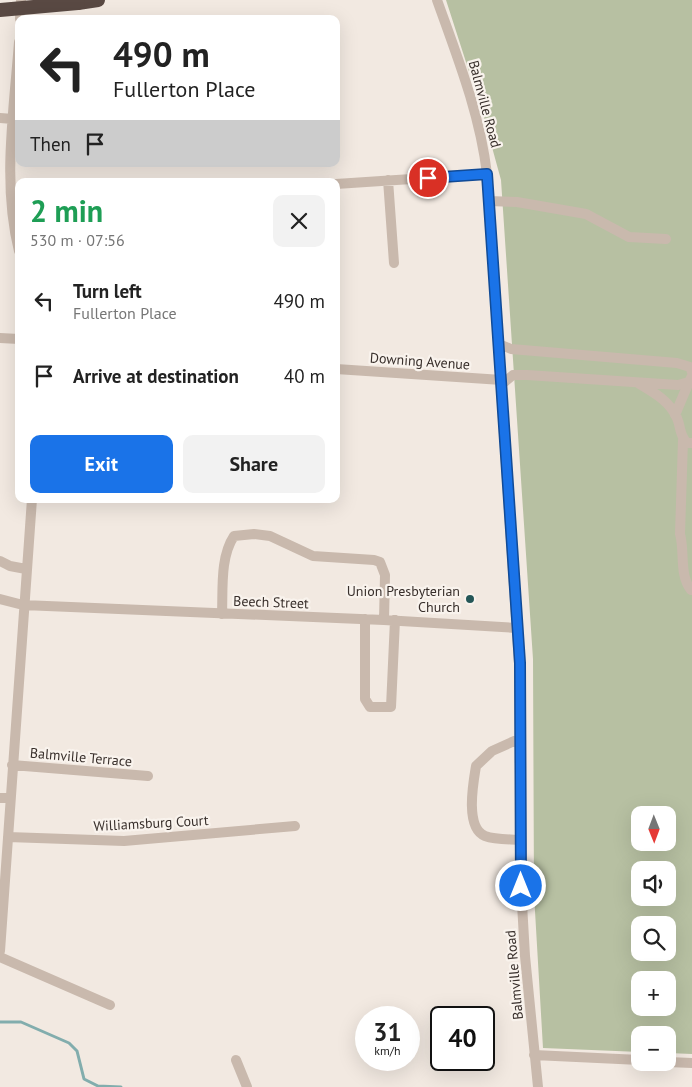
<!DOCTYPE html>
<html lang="en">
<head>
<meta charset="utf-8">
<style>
	body { margin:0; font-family:"PT Sans",sans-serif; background:#f2f2f2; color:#222; height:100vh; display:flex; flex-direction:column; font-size:19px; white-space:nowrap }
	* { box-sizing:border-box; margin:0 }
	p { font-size:16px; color:#767676 }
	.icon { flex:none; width:28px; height:28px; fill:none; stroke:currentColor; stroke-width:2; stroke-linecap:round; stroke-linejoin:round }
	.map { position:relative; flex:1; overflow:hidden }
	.panel { position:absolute; left:15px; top:178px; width:325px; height:325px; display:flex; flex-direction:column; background:#fff; border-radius:10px; box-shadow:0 5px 20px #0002 }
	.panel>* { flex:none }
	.banner { position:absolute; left:15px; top:15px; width:325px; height:152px; border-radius:10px; box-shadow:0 5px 20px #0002; background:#fff; color:#222; overflow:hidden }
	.needle { width:32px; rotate:179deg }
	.fabs { position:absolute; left:631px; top:806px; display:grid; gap:10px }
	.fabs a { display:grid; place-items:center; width:45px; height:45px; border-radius:10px; background:#fff; box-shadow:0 5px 20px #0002; font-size:25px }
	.speed { position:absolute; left:355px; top:1006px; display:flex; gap:10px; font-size:25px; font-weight:700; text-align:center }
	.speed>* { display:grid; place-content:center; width:65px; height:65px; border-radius:50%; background:#fff; box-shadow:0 5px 20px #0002; line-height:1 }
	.speed small { font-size:12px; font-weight:400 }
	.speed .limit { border:2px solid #111; border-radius:8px; background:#fff; color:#111 }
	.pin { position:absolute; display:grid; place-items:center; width:42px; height:42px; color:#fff; margin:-21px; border:2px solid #fff; border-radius:50%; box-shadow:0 1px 5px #0007 }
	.me { position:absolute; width:55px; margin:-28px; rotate:0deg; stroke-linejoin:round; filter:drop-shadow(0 0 4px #0008) }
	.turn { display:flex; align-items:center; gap:18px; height:105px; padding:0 15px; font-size:22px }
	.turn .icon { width:65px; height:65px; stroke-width:2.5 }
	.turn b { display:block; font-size:35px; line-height:42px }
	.then { display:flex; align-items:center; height:48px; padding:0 15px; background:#0003; gap:10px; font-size:19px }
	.round { display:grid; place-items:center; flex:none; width:52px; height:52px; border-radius:10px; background:#f2f2f2 }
	.overview { display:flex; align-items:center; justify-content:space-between; height:85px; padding:0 15px }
	h1 { font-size:30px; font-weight:700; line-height:38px; color:#1e9e55 }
	.primary-button { display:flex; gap:10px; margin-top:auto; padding:10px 15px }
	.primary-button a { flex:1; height:58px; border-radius:10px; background:#1a73e8; color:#fff; font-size:20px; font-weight:700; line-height:58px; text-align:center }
	.primary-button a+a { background:#f2f2f2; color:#222 }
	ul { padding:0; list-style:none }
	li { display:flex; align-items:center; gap:15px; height:75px; padding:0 15px }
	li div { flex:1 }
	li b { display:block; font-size:19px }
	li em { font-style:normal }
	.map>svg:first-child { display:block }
	.green { fill:#b7c0a2; fill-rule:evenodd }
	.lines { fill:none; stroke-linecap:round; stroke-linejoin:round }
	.stream { stroke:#82adad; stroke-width:3 }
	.minor { stroke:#c9b9ad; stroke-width:10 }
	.highway { stroke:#594943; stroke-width:14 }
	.highway-bridge { stroke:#594943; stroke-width:14 }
	.route-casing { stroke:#114b97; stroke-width:12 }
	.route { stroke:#1a73e8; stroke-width:9 }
	.poi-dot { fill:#245657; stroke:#f9f3ed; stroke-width:2 }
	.labels { text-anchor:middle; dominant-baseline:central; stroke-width:4.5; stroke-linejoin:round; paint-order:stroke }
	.street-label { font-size:14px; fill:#382f2b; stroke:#f9f3ed }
	.poi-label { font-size:14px; fill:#382f2b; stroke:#f9f3ed; text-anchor:end }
</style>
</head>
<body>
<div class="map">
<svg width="692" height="1087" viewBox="0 0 692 1087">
	<rect width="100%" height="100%" fill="#f2e9e1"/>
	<path class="green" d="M446,0H692V1054L668,1053V1035H640V1052L543,1048L534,894L533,659L501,180L484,118ZM640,815H668V842H640ZM640,870H668V898H640ZM640,925H668V952H640ZM640,980H668V1008H640Z"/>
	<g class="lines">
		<path class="stream" d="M0,1022H21L69,1043L77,1051L84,1079L98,1086L121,1087"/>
		<path class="minor" d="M437,0C457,56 480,114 487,174L519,663L521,886L525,956L538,1087
			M20,19L21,0
			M19,42C14,111 2,183 19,251
			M0,118L13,119
			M388,180L394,263
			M336,184L487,174
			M489,201L517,202L586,214L629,237L666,239
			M0,338L19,339
			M499,344L511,349L677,363L690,367L692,372
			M336,369L502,380
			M638,383C653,392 670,401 677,418C681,427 679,435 687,443H692
			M502,384L513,375H527L678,385L689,382L692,376
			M675,415L689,382L692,383
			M683,440L680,534C685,552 679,575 691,590
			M0,561L10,566L26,569
			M0,599L23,605L384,620L517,628
			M222,614C223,589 220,557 234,536L254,534L270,536L313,556L374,560L380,562L385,575L384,620
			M365,619V699L370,707H391L395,620
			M12,765L148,776
			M0,798H10
			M8,837L124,841L295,826
			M521,840C510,839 496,840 485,836C465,828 473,784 476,766L492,751L521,738
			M0,951L32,499
			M0,957L110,1005
			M534,1055L640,1060
			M236,1060L247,1087
			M668,1062L692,1063"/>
		<path class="highway" d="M78,3L98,0"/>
		<path class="highway-bridge" d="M0,10L78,3"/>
	</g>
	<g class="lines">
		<defs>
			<path id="route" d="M428,178L487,174L520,663L521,886"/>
		</defs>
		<use href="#route" class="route-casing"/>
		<use href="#route" class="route"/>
	</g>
	<circle class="poi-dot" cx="470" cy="599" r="5"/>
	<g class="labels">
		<g class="street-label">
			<text transform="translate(485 104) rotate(75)">Balmville Road</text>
			<text transform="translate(420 361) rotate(4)">Downing Avenue</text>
			<text transform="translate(271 602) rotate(2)">Beech Street</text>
			<text transform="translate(81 757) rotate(5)">Balmville Terrace</text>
			<text transform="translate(151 823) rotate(-3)">Williamsburg Court</text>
			<text transform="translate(514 975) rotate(-95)">Balmville Road</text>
		</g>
		<g class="poi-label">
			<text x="460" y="591">Union Presbyterian<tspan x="460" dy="16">Church</tspan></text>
		</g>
	</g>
</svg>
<div class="fabs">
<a><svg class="needle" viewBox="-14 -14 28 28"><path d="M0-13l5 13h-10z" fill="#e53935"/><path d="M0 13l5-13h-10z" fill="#767676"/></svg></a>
<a><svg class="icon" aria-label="sound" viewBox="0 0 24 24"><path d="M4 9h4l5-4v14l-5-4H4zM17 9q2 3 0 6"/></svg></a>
<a><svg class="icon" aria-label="search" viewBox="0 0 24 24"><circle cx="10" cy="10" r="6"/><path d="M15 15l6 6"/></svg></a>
<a>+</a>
<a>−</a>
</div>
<div class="speed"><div>31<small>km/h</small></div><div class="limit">40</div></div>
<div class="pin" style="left:428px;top:178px;background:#d93025"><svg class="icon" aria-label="arrive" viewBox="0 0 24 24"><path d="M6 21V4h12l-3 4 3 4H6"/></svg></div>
<svg class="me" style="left:521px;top:886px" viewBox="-20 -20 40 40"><circle r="17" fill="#1a73e8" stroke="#fff" stroke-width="3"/><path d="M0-11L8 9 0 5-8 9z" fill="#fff"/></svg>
<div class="banner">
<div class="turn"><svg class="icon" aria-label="left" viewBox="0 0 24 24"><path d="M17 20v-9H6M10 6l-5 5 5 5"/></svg><div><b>490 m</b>Fullerton Place</div></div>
<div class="then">Then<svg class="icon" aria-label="arrive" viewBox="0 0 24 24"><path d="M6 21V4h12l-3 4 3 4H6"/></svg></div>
</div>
<section class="panel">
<div class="overview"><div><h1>2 min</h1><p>530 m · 07:56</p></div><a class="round"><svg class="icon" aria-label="close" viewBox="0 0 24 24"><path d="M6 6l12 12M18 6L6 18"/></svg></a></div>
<ul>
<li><svg class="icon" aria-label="left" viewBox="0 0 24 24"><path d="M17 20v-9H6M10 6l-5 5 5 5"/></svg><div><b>Turn left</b><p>Fullerton Place</p></div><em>490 m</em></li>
<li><svg class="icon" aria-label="arrive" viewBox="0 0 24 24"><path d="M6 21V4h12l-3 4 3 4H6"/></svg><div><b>Arrive at destination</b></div><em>40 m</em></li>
</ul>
<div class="primary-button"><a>Exit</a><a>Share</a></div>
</section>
</div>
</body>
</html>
